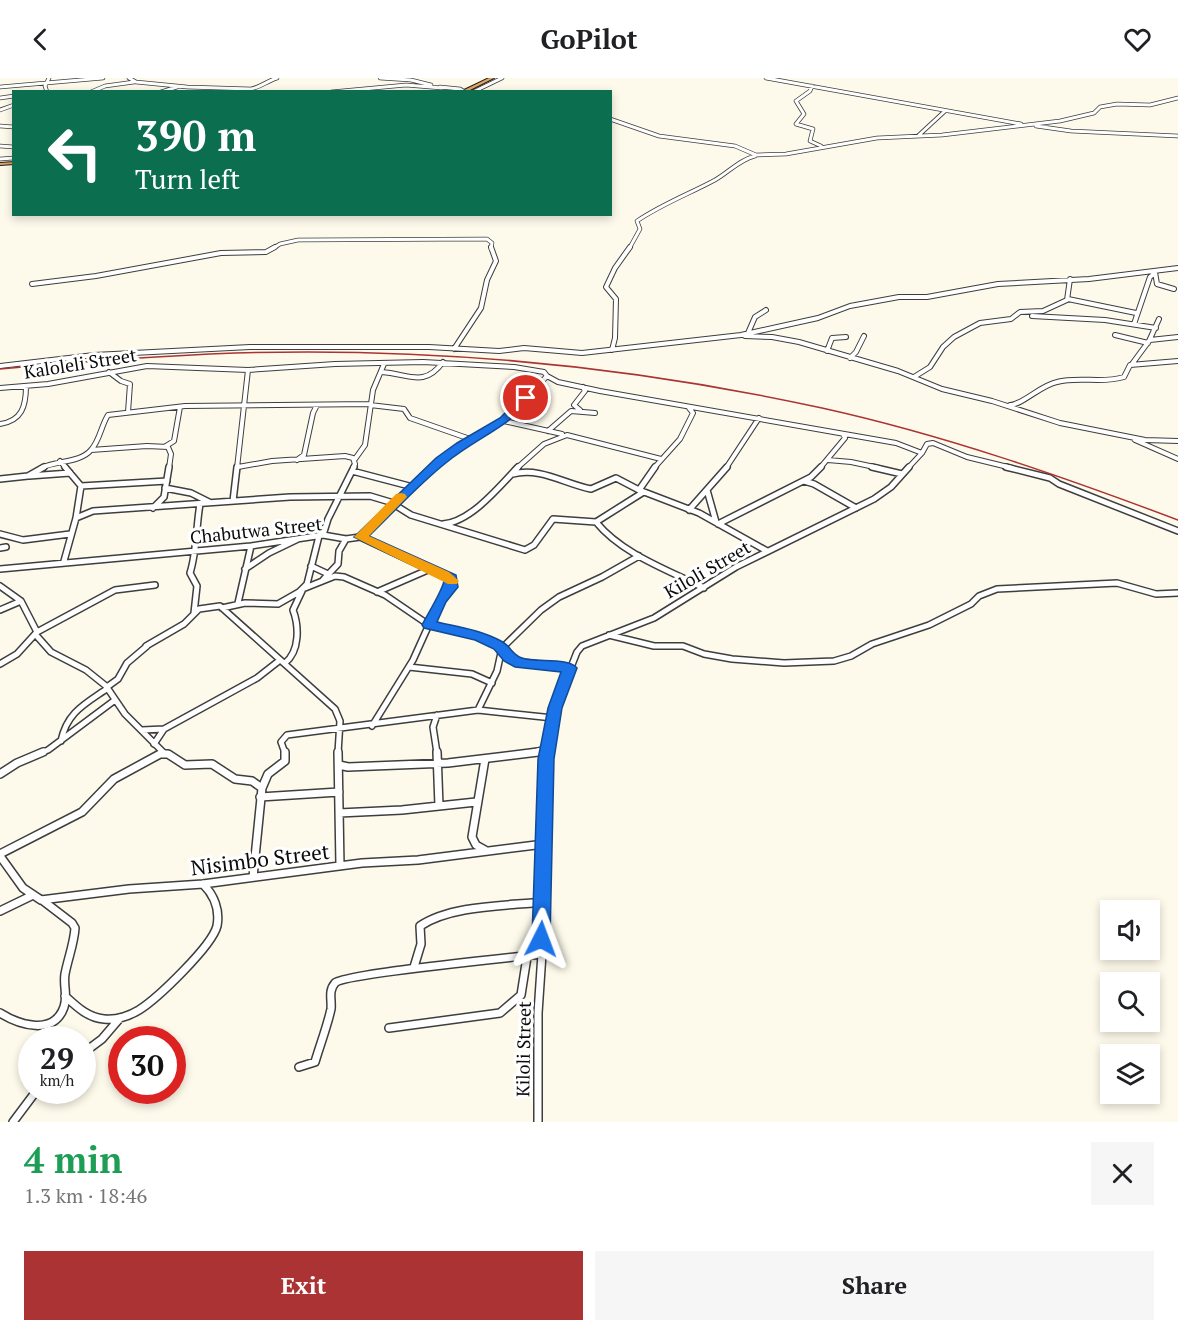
<!DOCTYPE html>
<html lang="en">
<head>
<meta charset="utf-8">
<style>
	body { margin:0; font-family:"PT Serif",serif; background:#f6f6f6; color:#202124; height:100vh; display:flex; flex-direction:column; font-size:22px; white-space:nowrap }
	* { box-sizing:border-box; margin:0 }
	p { font-size:20px; color:#757577 }
	.icon { flex:none; width:33px; height:33px; fill:none; stroke:currentColor; stroke-width:2; stroke-linecap:round; stroke-linejoin:round }
	.map { position:relative; height:1044px; overflow:hidden }
	.side { display:flex; flex-direction:column; background:#fff; flex:1 }
	.side>* { flex:none }
	.top-card { position:absolute; left:12px; top:12px; width:600px; height:126px; border-radius:0px; box-shadow:0 3px 9px #0003; background:#0b6e4f; color:#fff; overflow:hidden }
	.buttons { position:absolute; left:1100px; top:822px; display:grid; gap:12px }
	.buttons a { display:grid; place-items:center; width:60px; height:60px; border-radius:0px; background:#fff; box-shadow:0 3px 9px #0003; font-size:30px }
	.speed { position:absolute; left:18px; top:948px; display:flex; gap:12px; font-size:30px; font-weight:700; text-align:center }
	.speed>* { display:grid; place-content:center; width:78px; height:78px; border-radius:50%; background:#fff; box-shadow:0 3px 9px #0003; line-height:1 }
	.speed small { font-size:15px; font-weight:400 }
	.speed .limit { border:9px solid #d22; background:#fff; color:#111 }
	.pin { position:absolute; display:grid; place-items:center; width:51px; height:51px; color:#fff; margin:-26px; border:3px solid #fff; border-radius:50%; box-shadow:0 2px 6px #0007 }
	.me { position:absolute; width:66px; margin:-33px; rotate:3deg; stroke-linejoin:round; filter:drop-shadow(0 0 4px #0008) }
	.turn { display:flex; align-items:center; gap:21px; height:126px; padding:0 24px; font-size:27px }
	.turn .icon { width:78px; height:78px; stroke-width:2.5 }
	.turn b { display:block; font-size:42px; line-height:51px }
	.round { display:grid; place-items:center; flex:none; width:63px; height:63px; border-radius:0px; background:#f6f6f6 }
	.head { display:flex; align-items:center; justify-content:space-between; height:102px; padding:0 24px }
	h1 { font-size:36px; font-weight:700; line-height:45px; color:#1e9e55 }
	.button { display:flex; gap:12px; margin-top:auto; padding:12px 24px }
	.button a { flex:1; height:69px; border-radius:0px; background:#ab3333; color:#fff; font-size:24px; font-weight:700; line-height:69px; text-align:center }
	.button a+a { background:#f6f6f6; color:#202124 }
	header { display:flex; justify-content:space-between; align-items:center; height:78px; padding:0 24px; background:#fff; font-size:27px; font-weight:700 }
	.map>svg:first-child { display:block }
	.lines { fill:none; stroke-linecap:round; stroke-linejoin:round }
	.minor-far3-casing { stroke:#3e3e3e; stroke-width:4.5 }
	.minor-far2-casing { stroke:#3e3e3e; stroke-width:6 }
	.minor-far1-casing { stroke:#3e3e3e; stroke-width:8 }
	.minor-casing { stroke:#3e3e3e; stroke-width:10 }
	.highway-casing { stroke:#1c1c1c; stroke-width:2 }
	.minor-far3 { stroke:#fff; stroke-width:3 }
	.minor-far2 { stroke:#fff; stroke-width:4 }
	.minor-far1 { stroke:#fff; stroke-width:5 }
	.minor { stroke:#fff; stroke-width:7 }
	.highway { fill:#e4a362; fill-rule:evenodd }
	.rail { stroke:#ab3333; stroke-width:1.5 }
	.route { fill:#1a73e8; stroke:#114b97; stroke-width:1.5 }
	.slow { fill:#f59e0b }
	.labels { text-anchor:middle; dominant-baseline:central; stroke-width:6; stroke-linejoin:round; paint-order:stroke }
	.street-label { font-size:18px; fill:#0b0b0b; stroke:#fff }
	.near-street-label { font-size:21px; fill:#0b0b0b; stroke:#fff }
</style>
</head>
<body>
<header><svg class="icon" aria-label="back" viewBox="0 0 24 24"><path d="M15 5l-7 7 7 7"/></svg>GoPilot<svg class="icon" aria-label="heart" viewBox="0 0 24 24"><path d="M12 20l-8-8c-3-5 5-10 8-4 3-6 11-1 8 4z"/></svg></header>
<div class="map">
<svg width="1178" height="1044" viewBox="0 0 1178 1044">
	<rect width="100%" height="100%" fill="#fdfaeb"/>
	<g class="lines">
		<defs>
			<path id="minor-far3" d="M129,0L136,4L187,9L251,11C261,9 267,3 277,0
				M380,0L411,2L431,7
				M766,0L1021,46
				M812,8L810,13L796,23L804,36L796,46L813,51L810,63L821,68
				M0,9L103,0
				M440,9L460,11L465,14
				M47,14L45,8L49,0
				M91,14L105,8L134,4
				M161,14L177,9
				M331,14L406,7L442,10
				M473,14L502,0
				M0,20L14,18
				M0,32L14,27
				M610,41L659,58L735,68L756,77L786,76L877,60L942,57L1060,43L1094,35L1100,29L1117,26L1150,27L1178,20
				M0,48L14,49
				M1036,48L1071,53L1178,58
				M919,57L945,33
				M0,68L14,69
				M0,81L14,80
				M272,171L280,166L298,162L487,161L492,165L491,171
				M629,171L640,151L637,143C662,126 689,116 715,102C729,94 739,82 755,78"/>
			<path id="minor-far2" d="M1155,194L1157,206L1174,211
				M32,206L96,198L221,175L266,174L275,169
				M1068,221L1136,235
				M1032,238L1105,242L1156,250
				M1134,246L1150,199L1154,196
				M748,255L755,239L766,232
				M1115,257L1148,265
				M745,258L772,259L799,264L898,293L942,311L992,323L1060,345L1145,362L1178,363
				M1150,262L1178,259
				M454,271L481,230L487,202L496,183L491,169
				M612,272L615,260L616,221L606,209L615,190L630,169
				M827,273L832,260L846,259
				M850,280L856,274L864,258
				M1132,286L1149,263L1159,241
				M0,288L94,277L250,269H429L499,273L524,270L582,275L741,257L818,240L850,228L899,219H927L998,206L1089,201L1178,190
				M109,294L121,303L130,306L128,334
				M382,294C409,296 424,310 443,284
				M547,298L558,304L600,313L896,365L922,375L908,390
				M914,299L930,289L943,269L954,259L980,245L1011,241L1020,234L1043,233L1067,222L1070,201
				M0,310L48,306L147,288L248,292L335,286L423,284L514,289L544,294L547,298L504,343L461,367L432,390
				M370,327L404,331L410,340L470,361
				M1010,327C1022,327 1041,307 1057,304C1079,298 1102,306 1124,299L1130,287L1178,283
				M580,332L574,327L585,313L583,309
				M504,343L562,356
				M0,346C22,343 26,328 26,308
				M548,353L571,333L595,335
				M1135,362L1178,381
				M166,368L174,363L180,329
				M91,372L147,368L168,369L171,376L169,390
				M922,375L927,366L933,365L967,379L1012,390
				M355,381L365,367L373,312L384,286
				M297,382L304,377L313,335L317,327
				M828,382L851,384L879,390
				M60,383L66,390
				M238,389L272,383L345,378L353,380L355,386L353,390
				M41,390C57,382 80,385 91,372C100,362 101,348 108,337L185,328L371,326
				M237,390L248,292
				M517,390L544,366L567,357L661,381
				M654,390L680,361L693,335L689,330
				M726,390L759,340
				M820,390L845,360L843,356"/>
			<path id="minor-far1" d="M655,389L639,412L699,435L767,473
				M872,389L902,396
				M1006,389L1050,400L1059,406L1178,453
				M352,393L413,409
				M513,396C540,389 565,406 591,411L616,400L639,412
				M29,398L70,395
				M0,401L28,398L44,389
				M804,403L814,406L856,430
				M81,408L167,403
				M165,410L191,415L209,424
				M707,412L716,444
				M642,415L596,444C622,476 668,492 704,510
				M233,423L237,389
				M153,430L164,419L169,389
				M689,432L727,389
				M76,440L93,433L290,419L370,418L390,424L411,437L525,472L534,467L553,441L596,444
				M443,446C471,444 500,408 518,389
				M718,446L811,399L821,389
				M0,456L23,462L70,456
				M323,457L328,441L354,389
				M360,459L453,503L436,531L413,582L372,648
				M0,470L6,469
				M64,483L76,440L81,408L65,389
				M311,488L328,496
				M0,491L251,468L323,457L346,461L360,459L434,389
				M245,491L269,475L298,461
				M323,502L338,486L339,473L346,461
				M0,508L21,523L37,554L17,576L0,586
				M305,510L335,498L344,499L385,517L429,547L479,558L499,567L514,583L570,590
				M377,514L430,491
				M238,525L251,468
				M222,530L245,525L278,526L299,514L307,506L319,458
				M0,532L21,523
				M194,535L197,508L190,495C197,473 196,449 200,426
				M37,554L115,512L155,507
				M35,556L51,574L86,592L106,608L125,636L164,675
				M609,557L654,568H683L704,576L732,581L784,585L834,583L851,578L872,566L929,547L971,526L979,518L997,511L1117,505L1156,516L1178,515
				M146,568L184,546L199,531L220,528L335,631L340,643L338,675
				M285,585C300,573 299,548 293,532L302,513
				M409,589L472,596L492,605
				M107,609L118,601L127,585L147,568
				M478,632L553,640
				M437,637L433,649L437,675
				M142,652L164,651
				M61,663C67,634 85,626 108,610
				M154,666L164,651L257,600L280,582
				M40,675L48,672L115,622
				M285,675L281,664L287,657L478,632L497,593L502,570L541,532L559,519L602,499L639,478
				M531,675L548,670
				M547,675L555,630L577,574L582,568L654,540L736,489L874,421L891,409L909,389"/>
			<path id="minor" d="M338,674L340,788
				M437,674L439,728
				M485,681L472,759L476,767L485,772
				M339,687L348,689L448,685L538,674
				M0,696L17,685L43,674
				M260,719L339,714
				M339,735L402,732L476,724
				M0,776L82,734L114,701L160,676H168L185,687L212,686L235,701L252,703L262,710
				M0,778L23,810L41,822L129,811L203,806L362,785L418,782L544,766
				M253,799L262,710L268,696L285,683V674
				M0,833L31,818
				M414,889L421,866L420,848C451,827 506,828 543,824
				M65,918C76,928 88,940 104,941C116,942 129,938 139,932C158,920 212,868 217,848C220,832 214,817 203,806
				M0,935C19,947 54,958 64,929C68,918 63,907 65,896C68,880 74,866 75,850L72,845L42,822
				M389,950L500,935L521,917L527,879
				M82,976L102,961L120,940
				M299,989L315,984C320,967 327,949 331,931C332,922 328,913 335,905C343,896 516,879 542,876
				M13,1044L37,1012
				M538,1044V935L542,876L547,674"/>
			<path id="highway" d="M489,0H494L466,14H460Z
				M14,84V86L0,87V85Z"/>
		</defs>
		<use href="#minor-far3" class="minor-far3-casing"/>
		<use href="#minor-far2" class="minor-far2-casing"/>
		<use href="#minor-far1" class="minor-far1-casing"/>
		<use href="#minor" class="minor-casing"/>
		<use href="#highway" class="highway-casing"/>
		<use href="#minor-far3" class="minor-far3"/>
		<use href="#minor-far2" class="minor-far2"/>
		<use href="#minor-far1" class="minor-far1"/>
		<use href="#minor" class="minor"/>
		<use href="#highway" class="highway"/>
		<path class="rail" d="M0,291C78,284 156,278 235,275C431,269 630,288 822,330C944,357 1061,398 1178,442"/>
	</g>
	<path class="route" d="M526,316L532,320C508,350 476,360 447,384C419,406 394,434 369,458L456,497L458,509L446,524L437,544C459,549 481,552 501,563C510,567 512,577 522,580C536,585 569,579 577,590L562,630L554,681L550,861L548,867L541,869L535,867L532,861L538,681L548,630L561,594L515,589L504,583L494,571L475,562L424,550L422,547C427,537 444,510 444,502L354,459L436,380L457,365L500,340L523,317Z"/>
	<path class="slow" d="M401,415L405,416L407,419L405,421L369,458L449,494L459,503L457,506H448L354,459L396,416Z"/>
	<g class="labels">
		<g class="street-label">
			<text transform="translate(80 285) rotate(-9)">Kaloleli Street</text>
			<text transform="translate(256 452) rotate(-6)">Chabutwa Street</text>
			<text transform="translate(707 491) rotate(-30)">Kiloli Street</text>
			<text transform="translate(523 971) rotate(-89)">Kiloli Street</text>
		</g>
		<g class="near-street-label">
			<text transform="translate(260 781) rotate(-7)">Nisimbo Street</text>
		</g>
	</g>
</svg>
<div class="buttons">
<a><svg class="icon" aria-label="sound" viewBox="0 0 24 24"><path d="M4 9h4l5-4v14l-5-4H4zM17 9q2 3 0 6"/></svg></a>
<a><svg class="icon" aria-label="search" viewBox="0 0 24 24"><circle cx="10" cy="10" r="6"/><path d="M15 15l6 6"/></svg></a>
<a><svg class="icon" aria-label="layers" viewBox="0 0 24 24"><path d="M12 4l9 5-9 5-9-5zM3 14l9 5 9-5"/></svg></a>
</div>
<div class="speed"><div>29<small>km/h</small></div><div class="limit">30</div></div>
<div class="pin" style="left:526px;top:320px;background:#d93025"><svg class="icon" aria-label="arrive" viewBox="0 0 24 24"><path d="M6 21V4h12l-3 4 3 4H6"/></svg></div>
<svg class="me" style="left:541px;top:861px" viewBox="-20 -20 40 40"><path d="M0-17L14 15 0 8-14 15z" fill="#1a73e8" stroke="#fff" stroke-width="4"/></svg>
<div class="top-card">
<div class="turn"><svg class="icon" aria-label="left" viewBox="0 0 24 24"><path d="M17 20v-9H6M10 6l-5 5 5 5"/></svg><div><b>390 m</b>Turn left</div></div>
</div>
</div>
<section class="side">
<div class="head"><div><h1>4 min</h1><p>1.3 km · 18:46</p></div><a class="round"><svg class="icon" aria-label="close" viewBox="0 0 24 24"><path d="M6 6l12 12M18 6L6 18"/></svg></a></div>
<div class="button"><a>Exit</a><a>Share</a></div>
</section>
</body>
</html>
